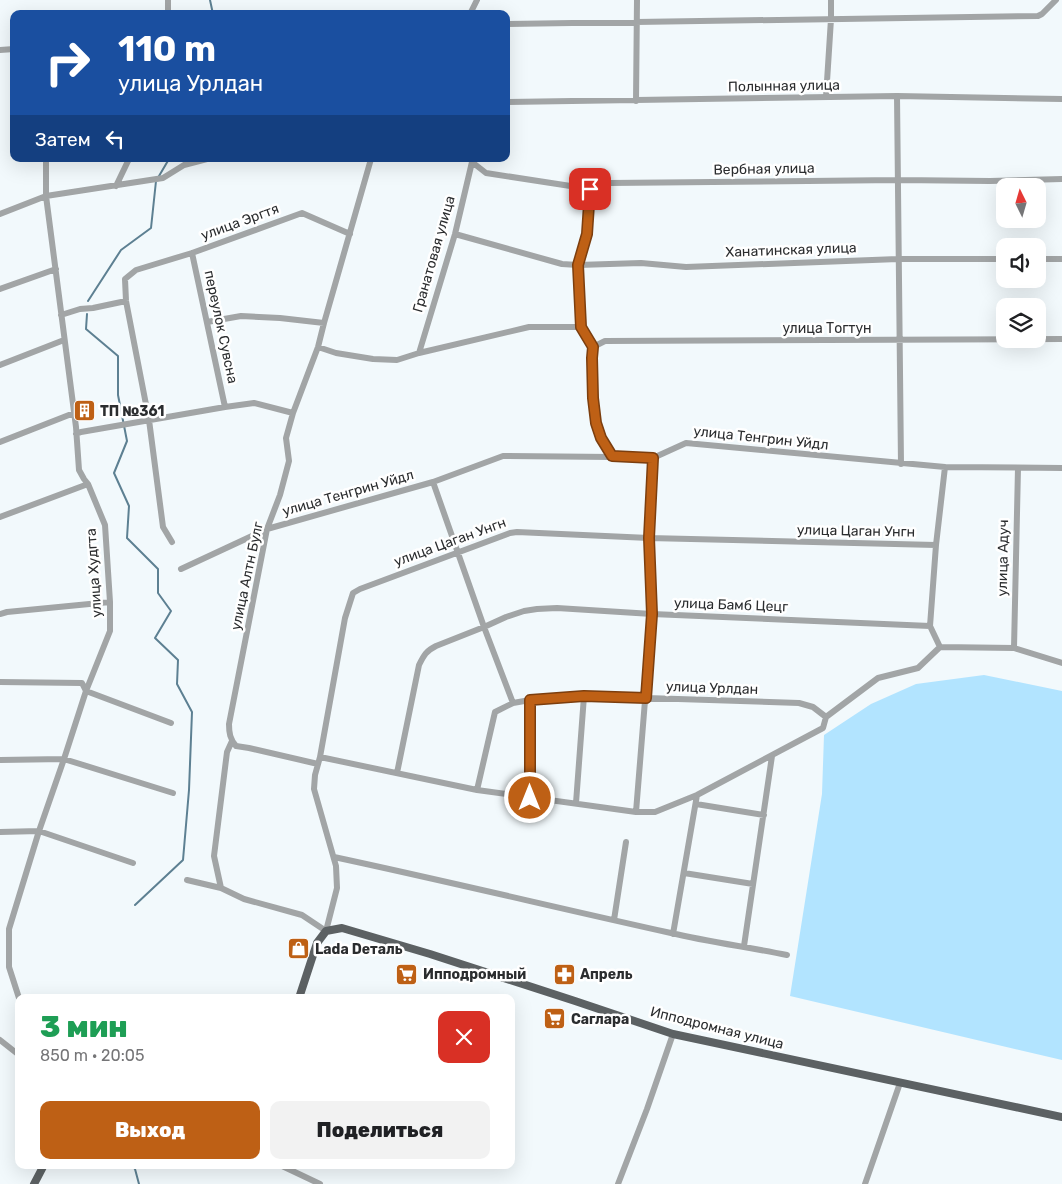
<!DOCTYPE html>
<html lang="ru">
<head>
<meta charset="utf-8">
<style>
	body { margin:0; font-family:Rubik,sans-serif; background:#f2f2f2; color:#202124; height:100vh; display:flex; flex-direction:column; font-size:19px; white-space:nowrap }
	* { box-sizing:border-box; margin:0 }
	p { font-size:16px; color:#757577 }
	.icon { flex:none; width:28px; height:28px; fill:none; stroke:currentColor; stroke-width:2; stroke-linecap:round; stroke-linejoin:round }
	.map { position:relative; flex:1; overflow:hidden }
	.drawer { position:absolute; left:15px; top:994px; width:500px; height:175px; display:flex; flex-direction:column; background:#fff; border-radius:10px; box-shadow:0 5px 20px #0002 }
	.drawer>* { flex:none }
	.top-card { position:absolute; left:10px; top:10px; width:500px; height:152px; border-radius:10px; box-shadow:0 5px 20px #0002; background:#1a4fa0; color:#fff; overflow:hidden }
	.needle { width:32px; rotate:355deg }
	.tools { position:absolute; left:996px; top:178px; display:grid; gap:10px }
	.tools a { display:grid; place-items:center; width:50px; height:50px; border-radius:10px; background:#fff; box-shadow:0 5px 20px #0002; font-size:25px }
	.pin { position:absolute; display:grid; place-items:center; width:42px; height:42px; color:#fff; margin:-21px; border-radius:10px; box-shadow:0 2px 8px #0006 }
	.me { position:absolute; width:55px; margin:-28px; rotate:0deg; stroke-linejoin:round; filter:drop-shadow(0 0 4px #0008) }
	.turn { display:flex; align-items:center; gap:18px; height:105px; padding:0 25px; font-size:22px }
	.turn .icon { width:65px; height:65px; stroke-width:2.5 }
	.turn b { display:block; font-size:35px; line-height:42px }
	.then { display:flex; align-items:center; height:48px; padding:0 25px; background:#0003; gap:10px; font-size:19px }
	.round { display:grid; place-items:center; flex:none; width:52px; height:52px; border-radius:10px; background:#f2f2f2 }
	.headline { display:flex; align-items:center; justify-content:space-between; height:85px; padding:0 25px }
	h1 { font-size:30px; font-weight:800; line-height:38px; color:#1e9e55 }
	.primary-button { display:flex; gap:10px; margin-top:auto; padding:10px 25px }
	.primary-button a { flex:1; height:58px; border-radius:10px; background:#be6015; color:#fff; font-size:20px; font-weight:800; line-height:58px; text-align:center }
	.primary-button a+a { background:#f2f2f2; color:#202124 }
	.map>svg:first-child { display:block }
	.green { fill:#b2e4ff }
	.lines { fill:none; stroke-linecap:round; stroke-linejoin:round }
	.stream { stroke:#5d8092; stroke-width:2 }
	.minor { stroke:#a2a5a6; stroke-width:6 }
	.major { stroke:#5c6163; stroke-width:8 }
	.route-casing { stroke:#7c3e0e; stroke-width:12 }
	.route { stroke:#be6015; stroke-width:9 }
	.labels { text-anchor:middle; dominant-baseline:central; stroke-width:5; stroke-linejoin:round; paint-order:stroke }
	.street-label { font-size:14px; fill:#2b2d2f; stroke:#fff }
	.poi-label { font-size:14px; font-weight:bold; fill:#2b2d2f; stroke:#fff; text-anchor:start }
</style>
</head>
<body>
<div class="map">
<svg width="1062" height="1184" viewBox="0 0 1062 1184">
	<rect width="100%" height="100%" fill="#f2f9fc"/>
	<path class="green" d="M984,675L1062,691V1060L790,996L822,794L824,735L871,704L916,684Z"/>
	<g class="lines">
		<path class="stream" d="M210,0L213,14
			M159,176L169,159
			M88,301L121,250L151,228L156,181
			M87,314L86,329L118,356V395L127,441L114,473L129,506L127,538L158,569V593L171,611L155,638L178,660L177,684L192,712L189,790L183,860L135,905
			M131,1165L135,1169L139,1184"/>
		<path class="minor" d="M168,0V14
			M470,14L477,0
			M506,24L1038,16L1042,14L1056,0
			M0,50L14,49
			M897,96L901,464
			M826,97L831,19V0
			M636,101L637,0
			M506,102L897,96L1062,99
			M472,162L486,173L590,189L610,183L898,180L990,181L1062,179
			M116,186L129,159
			M590,189L587,234L578,265L581,327L593,347L592,358L593,398L596,423L601,439L612,457
			M0,214L46,196L163,178L184,165L207,159
			M455,234L562,264L578,265L641,263L686,267L898,259H1005
			M192,253L225,407
			M1038,259H1062
			M0,289L56,269
			M61,315L80,309L93,308L126,301
			M207,322L241,316L280,318L324,323
			M318,347L336,353L373,359L397,360L419,353L529,327H581
			M593,347L605,341L1062,339
			M419,353L455,234L472,162L471,159
			M0,365L64,340
			M76,434L81,432L225,407L254,403L293,413
			M0,442L74,413
			M433,482L484,627L513,703
			M0,517L88,484
			M172,542L163,527L149,420L126,301L125,279L136,270L192,253L302,213L350,234
			M181,569L267,529L433,482L503,456L612,457L653,458L686,443L945,467L1062,468
			M0,614L7,612L110,602
			M940,647L930,626L936,545L945,467
			M940,647L1014,648L1062,663
			M1014,648L1018,468
			M0,682L82,683L86,691L171,723
			M232,741L227,752L214,856L221,888L244,899L302,915L326,931L337,888L336,866L314,789L315,775L320,757L345,618L353,593L360,589L510,533L517,532L649,538L936,545
			M320,757L477,790L636,812H655L697,795L823,728L826,717L878,678L918,668L940,647
			M0,760L64,759L173,793
			M318,764L249,748L236,746C230,739 229,733 229,724L267,529L280,495L289,461L286,438L293,413L318,347L324,323L371,159
			M397,773L419,665C424,655 426,651 436,646L484,627L506,617L524,611L537,609L557,608L652,614L930,626
			M477,790L495,712L513,703L530,700L584,696L799,703L813,707L826,717
			M530,798V700
			M576,803L584,696
			M696,804L764,815
			M636,812L652,614L649,538L653,458
			M0,832L39,831L133,863
			M334,857C446,881 558,908 671,933C709,942 748,947 787,955
			M684,873L753,884
			M187,880L221,888
			M614,920L626,842
			M673,934L697,795
			M744,946L772,756
			M19,998L9,967V929L39,831L64,759L86,691L110,631V602L105,525L88,484L84,479L79,470L76,427L46,196V159
			M0,1040L19,1055
			M280,1165L320,1184
			M618,1184L647,1109L673,1034
			M865,1184L900,1083"/>
		<path class="major" d="M299,998L317,943L326,931L342,928L430,954L575,1001L673,1034L1062,1117
			M34,1184L44,1165"/>
	</g>
	<g class="lines">
		<defs>
			<path id="route" d="M530,798V700L584,696L646,698L652,614L649,538L653,458L612,456L601,438L596,423L593,398L592,358L593,347L581,327L578,265L587,234L590,189"/>
		</defs>
		<use href="#route" class="route-casing"/>
		<use href="#route" class="route"/>
	</g>
	<defs>
		<symbol id="building-square" viewBox="-11 -11 22 22"><rect x="-9" y="-9" width="18" height="18" rx="4" fill="#be6015" stroke="#fff"/><path d="M-4-6H4V6H1V3H-1V6H-4ZM-2.5-4.3h1.7v1.8h-1.7ZM.8-4.3h1.7v1.8H.8ZM-2.5-1h1.7V.8h-1.7ZM.8-1h1.7V.8H.8Z" fill="#fff"/></symbol>
		<symbol id="shop-square" viewBox="-11 -11 22 22"><rect x="-9" y="-9" width="18" height="18" rx="4" fill="#be6015" stroke="#fff"/><path d="M-5-2.5h2.3a2.7 3.5 0 0 1 5.4 0H5L5.5 6h-11ZM-1.5-2.5h3a1.5 2.3 0 0 0-3 0Z" fill="#fff"/></symbol>
		<symbol id="supermarket-square" viewBox="-11 -11 22 22"><rect x="-9" y="-9" width="18" height="18" rx="4" fill="#be6015" stroke="#fff"/><path d="M-6-5.5h2.5l.6 2H6L4.5 2H-2.5L-4.4-4H-6ZM-1.5 3.2a1.3 1.3 0 1 0 .1 0ZM3 3.2a1.3 1.3 0 1 0 .1 0Z" fill="#fff"/></symbol>
		<symbol id="pharmacy-square" viewBox="-11 -11 22 22"><rect x="-9" y="-9" width="18" height="18" rx="4" fill="#be6015" stroke="#fff"/><path d="M-2-6h4v4h4v4h-4v4h-4v-4h-4v-4h4Z" fill="#fff"/></symbol>
	</defs>
	<g fill-rule="evenodd">
		<use href="#building-square" x="72" y="398" width="25" height="25"/>
		<use href="#shop-square" x="286" y="936" width="25" height="25"/>
		<use href="#supermarket-square" x="394" y="962" width="25" height="25"/>
		<use href="#pharmacy-square" x="552" y="962" width="25" height="25"/>
		<use href="#supermarket-square" x="542" y="1006" width="25" height="25"/>
	</g>
	<g class="labels">
		<g class="street-label">
			<text transform="translate(784 86) rotate(-1)">Полынная улица</text>
			<text transform="translate(764 169) rotate(-1)">Вербная улица</text>
			<text transform="translate(240 222) rotate(-20)">улица Эргтя</text>
			<text transform="translate(791 250) rotate(-2)">Ханатинская улица</text>
			<text transform="translate(434 254) rotate(-74)">Гранатовая улица</text>
			<text transform="translate(221 327) rotate(78)">переулок Сувсна</text>
			<text x="827" y="328">улица Тогтун</text>
			<text transform="translate(761 438) rotate(6)">улица Тенгрин Уйдл</text>
			<text transform="translate(348 493) rotate(-16)">улица Тенгрин Уйдл</text>
			<text transform="translate(856 531) rotate(1)">улица Цаган Унгн</text>
			<text transform="translate(450 542) rotate(-20)">улица Цаган Унгн</text>
			<text transform="translate(1003 558) rotate(-89)">улица Адуч</text>
			<text transform="translate(94 573) rotate(-94)">улица Худгта</text>
			<text transform="translate(247 576) rotate(-78)">улица Алтн Булг</text>
			<text transform="translate(731 605) rotate(2)">улица Бамб Цецг</text>
			<text transform="translate(712 688) rotate(2)">улица Урлдан</text>
			<text transform="translate(717 1028) rotate(14)">Ипподромная улица</text>
		</g>
		<g class="poi-label">
			<text x="100" y="411">ТП №361</text>
			<text x="315" y="949">Lada Dеталь</text>
			<text x="423" y="974">Ипподромный</text>
			<text x="580" y="974">Апрель</text>
			<text x="571" y="1019">Саглара</text>
		</g>
	</g>
</svg>
<div class="tools">
<a><svg class="needle" viewBox="-14 -14 28 28"><path d="M0-13l5 13h-10z" fill="#e53935"/><path d="M0 13l5-13h-10z" fill="#757577"/></svg></a>
<a><svg class="icon" aria-label="sound" viewBox="0 0 24 24"><path d="M4 9h4l5-4v14l-5-4H4zM17 9q2 3 0 6"/></svg></a>
<a><svg class="icon" aria-label="layers" viewBox="0 0 24 24"><path d="M12 4l9 5-9 5-9-5zM3 14l9 5 9-5"/></svg></a>
</div>
<div class="pin" style="left:590px;top:189px;background:#d93025"><svg class="icon" aria-label="arrive" viewBox="0 0 24 24"><path d="M6 21V4h12l-3 4 3 4H6"/></svg></div>
<svg class="me" style="left:530px;top:798px" viewBox="-20 -20 40 40"><circle r="17" fill="#be6015" stroke="#fff" stroke-width="3"/><path d="M0-11L8 9 0 5-8 9z" fill="#fff"/></svg>
<div class="top-card">
<div class="turn"><svg class="icon" aria-label="right" viewBox="0 0 24 24"><path d="M7 20v-9h11M14 6l5 5-5 5"/></svg><div><b>110 m</b>улица Урлдан</div></div>
<div class="then">Затем<svg class="icon" aria-label="left" viewBox="0 0 24 24"><path d="M17 20v-9H6M10 6l-5 5 5 5"/></svg></div>
</div>
<section class="drawer">
<div class="headline"><div><h1>3 мин</h1><p>850 m · 20:05</p></div><a class="round" style="background:#d93025;color:#fff"><svg class="icon" aria-label="close" viewBox="0 0 24 24"><path d="M6 6l12 12M18 6L6 18"/></svg></a></div>
<div class="primary-button"><a>Выход</a><a>Поделиться</a></div>
</section>
</div>
</body>
</html>
